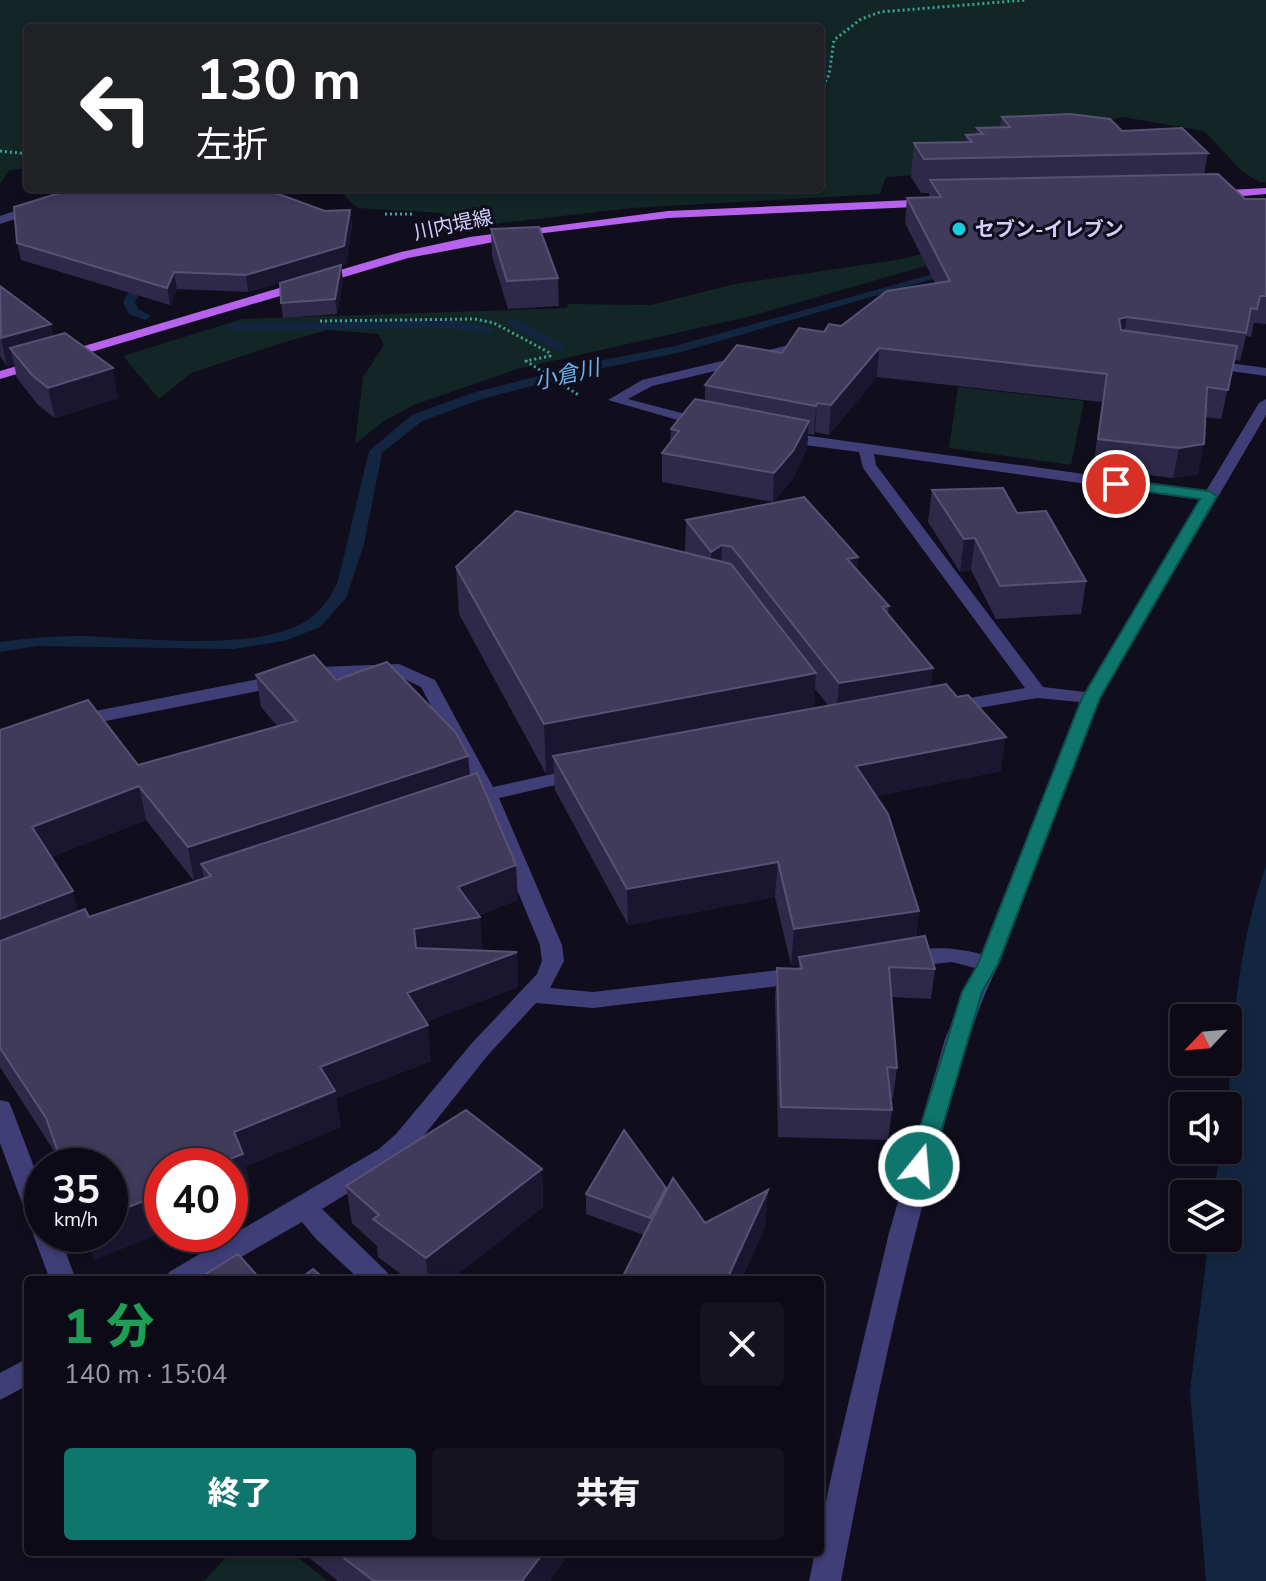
<!DOCTYPE html>
<html lang="ja">
<head>
<meta charset="utf-8">
<style>
	body { margin:0; font-family:"Nunito Sans","Noto Sans JP",sans-serif; background:#15131f; color:#f1f3f6; height:100vh; display:flex; flex-direction:column; font-size:30px; white-space:nowrap }
	* { box-sizing:border-box; margin:0 }
	p { font-size:26px; color:#9a9aa1 }
	.icon { flex:none; width:44px; height:44px; fill:none; stroke:currentColor; stroke-width:2; stroke-linecap:round; stroke-linejoin:round }
	.map { position:relative; flex:1; overflow:hidden }
	.sheet { position:absolute; left:24px; top:1276px; width:800px; height:280px; display:flex; flex-direction:column; background:#0c0a16; border-radius:8px; box-shadow:0 4px 12px #0003,0 0 0 2px #2c2b35 }
	.sheet>* { flex:none }
	.hud { position:absolute; left:24px; top:24px; width:800px; height:168px; border-radius:8px; box-shadow:0 4px 12px #0003,0 0 0 2px #2c2b35; background:#202124; color:#fff; overflow:hidden }
	.needle { width:52px; rotate:244deg }
	.fabs { position:absolute; left:1170px; top:1004px; display:grid; gap:16px }
	.fabs a { display:grid; place-items:center; width:72px; height:72px; border-radius:8px; background:#0c0a16; box-shadow:0 4px 12px #0003,0 0 0 2px #2c2b35; font-size:40px }
	.speed { position:absolute; left:24px; top:1148px; display:flex; gap:16px; font-size:40px; font-weight:700; text-align:center }
	.speed>* { display:grid; place-content:center; width:104px; height:104px; border-radius:50%; background:#0c0a16; box-shadow:0 4px 12px #0003,0 0 0 2px #2c2b35; line-height:1 }
	.speed small { font-size:20px; font-weight:400 }
	.speed .limit { border:12px solid #d22; background:#fff; color:#111 }
	.pin { position:absolute; display:grid; place-items:center; width:68px; height:68px; color:#fff; margin:-34px; border:4px solid #fff; border-radius:50%; box-shadow:0 2px 8px #0007 }
	.me { position:absolute; width:88px; margin:-44px; rotate:17deg; stroke-linejoin:round; filter:drop-shadow(0 0 6px #0008) }
	.turn { display:flex; align-items:center; gap:28px; height:168px; padding:0 40px; font-size:36px }
	.turn .icon { width:104px; height:104px; stroke-width:2.5 }
	.turn b { display:block; font-size:56px; line-height:68px }
	.round { display:grid; place-items:center; flex:none; width:84px; height:84px; border-radius:8px; background:#15131f }
	.head { display:flex; align-items:center; justify-content:space-between; height:136px; padding:0 40px }
	h1 { font-size:48px; font-weight:800; line-height:60px; color:#1e9e55 }
	.cta { display:flex; gap:16px; margin-top:auto; padding:16px 40px }
	.cta a { flex:1; height:92px; border-radius:8px; background:#0f766e; color:#fff; font-size:32px; font-weight:800; line-height:92px; text-align:center }
	.cta a+a { background:#15131f; color:#f1f3f6 }
	.map>svg:first-child { display:block }
	.green { fill:#122625 }
	.water { fill:#132641 }
	.lines { fill:none; stroke-linecap:round; stroke-linejoin:round }
	.stream { fill:#132641; fill-rule:evenodd }
	.path { stroke:#3aa39a; stroke-width:3; stroke-dasharray:2 3; stroke-linecap:butt }
	.minor { fill:#3f3e77; fill-rule:evenodd }
	.major { fill:#b662ed; fill-rule:evenodd }
	.wall { fill:#2e2948; fill-rule:evenodd }
	.shaded-wall { fill:#1b162f }
	.building { fill:#403a5b; stroke:#575274; stroke-width:2 }
	.route { fill:#0f766e; stroke:#0a4d48; stroke-width:2 }
	.poi-dot { fill:#19cedc; stroke:#100e1d; stroke-width:3 }
	.labels { text-anchor:middle; dominant-baseline:central; stroke-width:6; stroke-linejoin:round; paint-order:stroke }
	.far-street-label { font-size:20px; fill:#d3cffa; stroke:#100e1d }
	.far-poi-label { font-size:20px; font-weight:bold; fill:#d3cffa; stroke:#100e1d; text-anchor:start }
	.far-water-label { font-size:22px; font-style:italic; fill:#68b4ee; stroke:#100e1d }
</style>
</head>
<body>
<div class="map">
<svg width="1266" height="1581" viewBox="0 0 1266 1581">
	<rect width="100%" height="100%" fill="#100e1d"/>
	<path class="green" d="M0,0H1266V182H1259L1242,171L1204,131L1123,117L1020,140L946,173L886,177L880,194L631,208L493,224L444,216L443,213L358,208L336,188H820V28H28V168L9,170L0,184Z
		M948,247L946,260L747,317L517,369L416,404L384,421L355,444L363,377L384,345L378,334L327,330L285,342L191,373L159,399L123,356L242,319L567,308L568,304L651,305L735,284L902,259Z
		M958,387L1084,401L1071,465L949,448Z
		M231,1552H291L328,1581H204Z"/>
	<path class="water" d="M1266,865V1581H1206L1190,1391L1209,1238H1228V1194H1214L1220,1150H1228C1228,1059 1235,954 1266,865Z"/>
	<g class="lines">
		<path class="stream" d="M951,269L961,271L681,352L589,371L482,399L422,421L382,453L364,544L346,598L320,627L284,641L233,649L37,646L0,652V642C27,638 52,636 79,636C139,637 260,654 309,619C322,610 332,595 338,581L369,451L412,415L472,393L588,363L675,346Z
			M141,271L151,273L135,302L138,309L151,316L145,320L129,314L123,302Z
			M508,319H516L567,347L557,350L508,325Z
			M448,320L488,326L494,330L488,334L448,328L233,331L227,327L233,323Z"/>
		<path class="path" d="M820,90L829,75L834,40L861,19L880,12L1026,0
			M0,151L28,154
			M385,214H412
			M320,321L475,319L494,323L550,353V356L526,361L580,396"/>
		<path class="minor" d="M38,203L44,207L42,210L0,224V216Z
			M810,340L817,344L815,347L652,386L628,399L712,421V427H702L608,400L642,380Z
			M1207,360L1266,368V376L1202,367L1200,364Z
			M1266,399V415L1100,698L999,964C971,1018 958,1078 941,1136C900,1283 869,1432 841,1581H809L815,1552H820V1529L834,1464L889,1233L945,1039L975,968L952,962L906,967L898,964L895,959L898,954C926,946 953,947 981,954L1080,702L1037,698L949,713L942,711L940,707L942,703L1025,688L863,468L859,452L781,442L773,437L781,432L1206,491L1259,403ZM874,454L1201,500L1085,692L1043,687L876,465Z
			M399,664L435,680L493,787L579,768L589,774L586,778L499,798L562,945L564,961L550,988L593,992L803,967L811,969L814,975L811,981L803,983L593,1008L536,1003L488,1055L414,1148L397,1163L322,1209L387,1272L391,1280H360L316,1239L302,1222L201,1280H165L169,1272L379,1149L396,1134L472,1043L537,974L542,961L540,945L481,803L467,802L464,798L476,791L421,687L396,675L319,679L75,727L65,721L75,715L319,667Z
			M0,1100L9,1102L12,1109L42,1188V1234H59L76,1280H50L33,1234L35,1230L29,1222L0,1143Z
			M28,1358V1385L0,1400V1373Z"/>
		<path class="major" d="M1266,188V194L1210,199L1204,195L1210,191Z
			M934,199L938,200V206L668,218L536,234L408,258L0,379V371L401,252L470,237L668,211Z"/>
	</g>
	<path class="wall" d="M1002,117L1122,131L1208,153L1204,174L1245,199H1266V324L1254,323L1251,337L1246,336L1240,361L1234,360L1221,419L1206,417L1198,474L1173,478L1093,468L1102,402L877,377L829,435L815,432L814,435L808,434L807,449L792,480L773,502L662,482V453L670,442L671,429L705,401V385L782,353L824,332L841,326L935,283L905,223L907,198H929V193H921L911,177L914,143L965,142L966,135H976L977,128L1000,127Z
		M350,210L352,227L346,264L248,292L177,289L170,305L21,260L17,243L325,211Z
		M491,229L558,278L559,306L508,309L492,256Z
		M343,280L337,314L283,318L281,303Z
		M0,286L53,337L118,398L55,418L38,405L17,378L14,364L7,366L0,356Z
		M932,490L1017,513L1086,581L1081,614L996,619L971,570L960,572L928,522Z
		M686,520L858,557L857,571L889,606L888,614L933,668L930,686L1001,771L876,796L919,911L916,937L935,969L931,999L892,997L897,1068L893,1098H890L892,1110L888,1140L778,1137L775,998L777,968L798,969L799,964L791,965L775,897L628,925L555,790L554,772L546,774L459,614L456,567L686,553L685,551ZM815,689L828,705L814,708Z
		M256,675L336,680L468,756L470,776L518,900L479,915L480,917L482,950L517,952L518,987L426,1022L431,1061L336,1098L341,1127L246,1166L250,1189L230,1166L94,1260L85,1234H110V1166H60L56,1154L0,1067V730L138,765L277,726L261,707ZM146,820L194,881L204,878L89,917L78,912L51,857Z
		M542,1169L543,1207L450,1280H409L378,1257L377,1246L352,1223L346,1186Z
		M666,1188V1191L705,1223L768,1190L765,1227L741,1280H621L644,1235L586,1214V1194Z
		M302,1552H571L549,1581H338Z"/>
	<path class="shaded-wall" d="M350,210L352,227L346,264L248,292L246,275Z
		M341,265L343,280L337,314L335,299Z
		M174,272L177,289L170,305L167,288Z
		M1127,317L1122,345L1119,319Z
		M51,324L56,351L10,348L14,364L7,366L1,338Z
		M879,348L877,377L829,435L831,405Z
		M113,368L118,398L55,418L48,388Z
		M817,403L815,432L814,435L816,406Z
		M809,421L807,449L792,480L773,502L774,473Z
		M1204,444L1198,474L1173,478L1179,448Z
		M975,538L971,570L960,572L964,539Z
		M722,545L721,576L710,583L711,552Z
		M858,557L856,589L847,559Z
		M933,668L929,701L836,717L839,683Z
		M816,673L813,722L553,756L554,772L546,774L544,724Z
		M1006,737L1001,771L853,801L856,766Z
		M468,756L471,789L201,864L204,878L194,881L188,847Z
		M139,786L146,820L40,861L32,827Z
		M778,862L775,897L628,925L627,889Z
		M516,865L518,900L465,920L480,917L483,952L418,964L414,929L458,887Z
		M73,891L81,926L0,958V919Z
		M919,911L915,946L799,957V964L791,965L794,929Z
		M517,952L518,987L411,1028L407,993Z
		M428,1025L431,1061L336,1098L341,1127L246,1166L250,1189L230,1197V1166H212L234,1132L320,1067Z
		M542,1169L543,1207L450,1280H428L426,1258Z
		M666,1188V1208L649,1237L650,1218Z
		M768,1190L765,1227L741,1280H727L728,1277Z
		M162,1194V1233L94,1260L86,1234H110V1214Z
		M544,1552H571L549,1581H522Z"/>
	<path class="building" d="M1070,114L1110,119L1122,131L1182,128L1208,153L924,159L914,143L972,142L966,135L983,134L977,128L1010,127L1002,117Z
		M1218,174L1245,199H1266V296H1260L1257,309L1251,308L1246,333L1127,317L1119,319L1121,330L1237,346L1228,390L1207,387L1204,444L1179,448L1098,439L1107,374L879,348L831,405L817,403L816,406L705,385L737,345L782,353L799,328L824,332L829,324L841,326L887,291L950,281L907,198L941,197L930,180Z
		M76,188H262L325,211L350,210L344,246L246,275L174,272L167,288L17,243L14,207Z
		M539,227L558,278L507,281L491,229Z
		M341,265L335,299L281,303L280,283Z
		M0,286L51,324L1,338Z
		M65,333L113,368L48,388L32,375L10,348Z
		M695,399L809,421L793,451L774,473L662,453L679,431L671,429Z
		M1003,488L1017,513L1046,511L1086,581L1000,586L975,538L964,539L932,490Z
		M804,497L858,557L847,559L889,606L882,607L933,668L839,683L732,547L722,545L711,552L686,520Z
		M516,511L731,564L816,673L544,724L456,567Z
		M314,655L336,680L387,662L456,733L468,756L188,847L139,786L32,827L73,891L0,919V730L88,700L138,765L297,721L256,675Z
		M946,684L957,697L968,695L1006,737L856,766L888,814L919,911L794,929L778,862L627,889L553,756Z
		M477,773L516,865L458,887L480,917L414,929L416,948L517,952L407,993L428,1025L320,1067L335,1091L234,1132L243,1154L212,1166H162V1194L110,1214V1166H63L46,1118L0,1048V941L85,909L89,917L211,876L201,864Z
		M925,936L935,969L889,967L897,1068L887,1067L892,1110L781,1107L777,968L802,969L799,957Z
		M466,1110L542,1169L426,1258L373,1219L379,1215L346,1186Z
		M624,1130L666,1188L650,1218L586,1194Z
		M673,1178L705,1223L768,1190L728,1277L737,1280H621Z
		M238,1254L261,1280H196Z
		M313,1269L326,1280H299Z
		M336,1552H544L522,1581H374Z"/>
	<path class="route" d="M1116,479L1209,491L1217,496L1100,698L998,964L982,992L931,1166L928,1173H911L908,1166L962,992L978,964L1082,698L1200,499L1111,487V481Z"/>
	<circle class="poi-dot" cx="959" cy="229" r="8"/>
	<g class="labels">
		<g class="far-street-label">
			<text transform="translate(453 225) rotate(-12)">川内堤線</text>
		</g>
		<g class="far-poi-label">
			<text x="975" y="229">セブン-イレブン</text>
		</g>
		<g class="far-water-label">
			<text transform="translate(567 375) rotate(-13)">小倉川</text>
		</g>
	</g>
</svg>
<div class="fabs">
<a><svg class="needle" viewBox="-14 -14 28 28"><path d="M0-13l5 13h-10z" fill="#e53935"/><path d="M0 13l5-13h-10z" fill="#9a9aa1"/></svg></a>
<a><svg class="icon" aria-label="sound" viewBox="0 0 24 24"><path d="M4 9h4l5-4v14l-5-4H4zM17 9q2 3 0 6"/></svg></a>
<a><svg class="icon" aria-label="layers" viewBox="0 0 24 24"><path d="M12 4l9 5-9 5-9-5zM3 14l9 5 9-5"/></svg></a>
</div>
<div class="speed"><div>35<small>km/h</small></div><div class="limit">40</div></div>
<div class="pin" style="left:1116px;top:484px;background:#d93025"><svg class="icon" aria-label="arrive" viewBox="0 0 24 24"><path d="M6 21V4h12l-3 4 3 4H6"/></svg></div>
<svg class="me" style="left:919px;top:1166px" viewBox="-20 -20 40 40"><circle r="17" fill="#0f766e" stroke="#fff" stroke-width="3"/><path d="M0-11L8 9 0 5-8 9z" fill="#fff"/></svg>
<div class="hud">
<div class="turn"><svg class="icon" aria-label="left" viewBox="0 0 24 24"><path d="M17 20v-9H6M10 6l-5 5 5 5"/></svg><div><b>130 m</b>左折</div></div>
</div>
<section class="sheet">
<div class="head"><div><h1>1 分</h1><p>140 m · 15:04</p></div><a class="round"><svg class="icon" aria-label="close" viewBox="0 0 24 24"><path d="M6 6l12 12M18 6L6 18"/></svg></a></div>
<div class="cta"><a>終了</a><a>共有</a></div>
</section>
</div>
</body>
</html>
